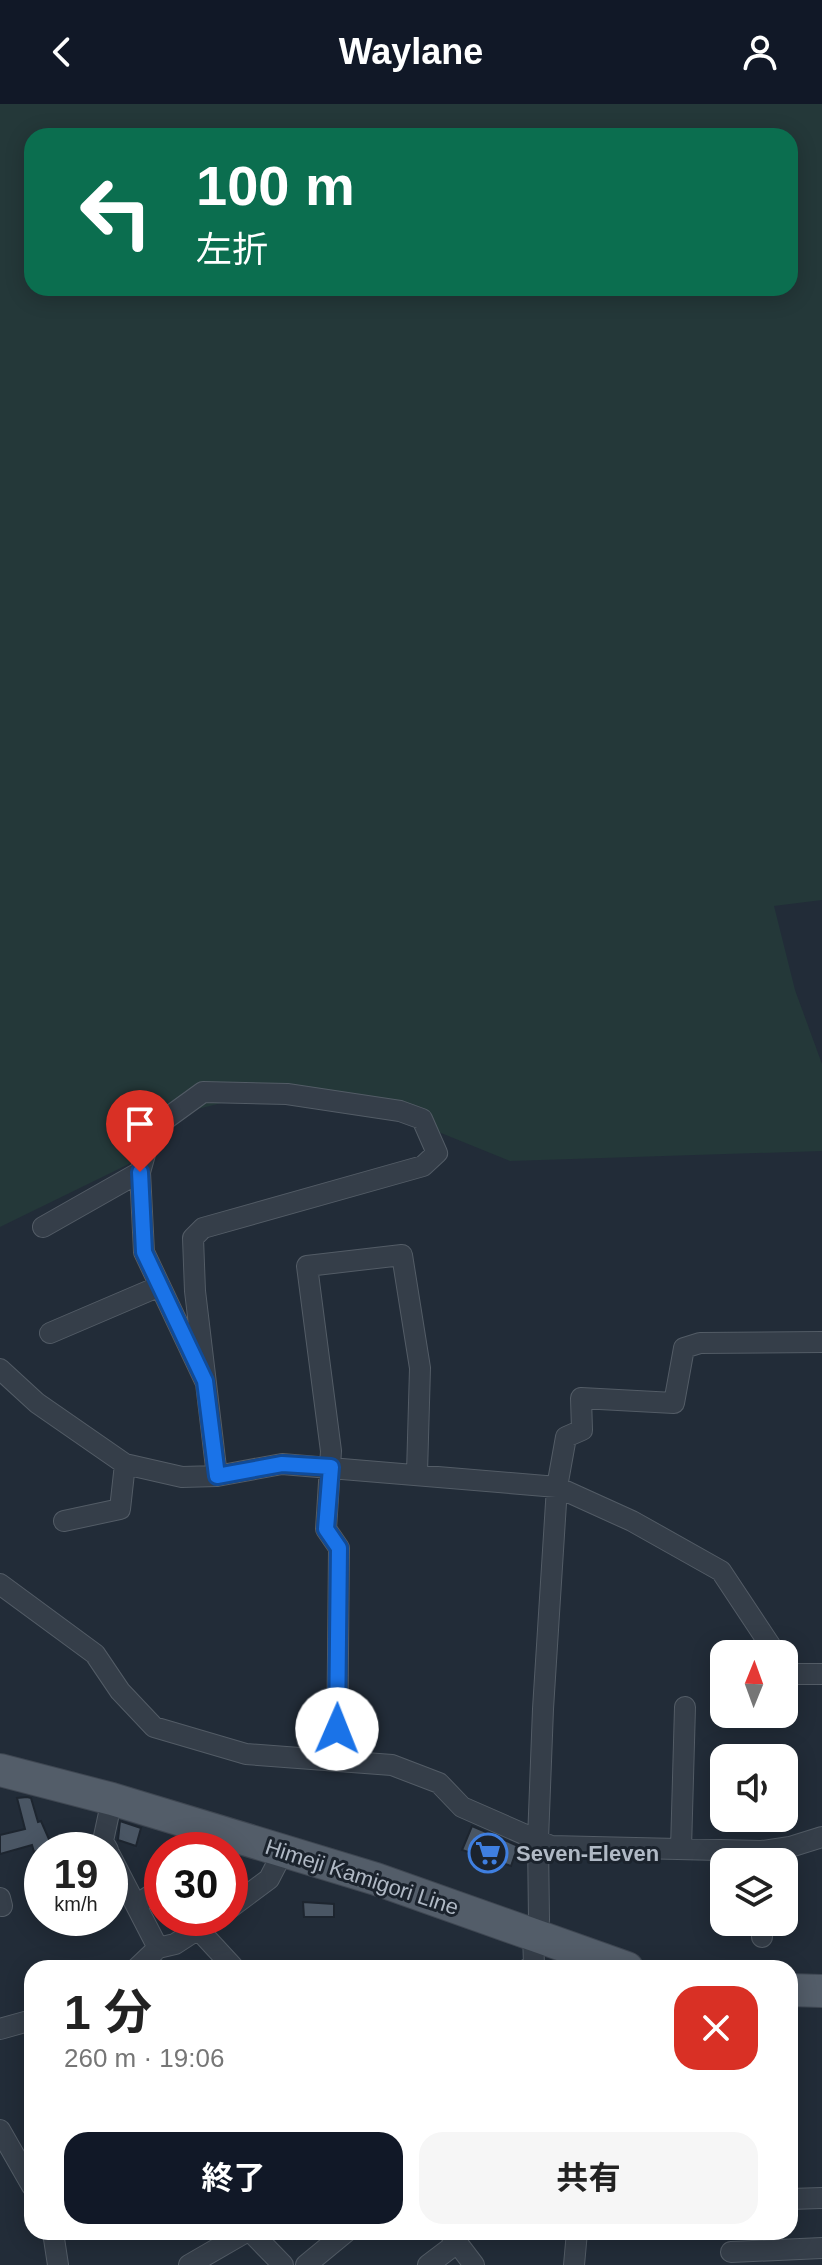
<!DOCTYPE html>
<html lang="ja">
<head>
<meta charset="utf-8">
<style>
	body { margin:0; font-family:Helvetica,"Noto Sans JP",sans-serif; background:#f6f6f6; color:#222; height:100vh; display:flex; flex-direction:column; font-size:30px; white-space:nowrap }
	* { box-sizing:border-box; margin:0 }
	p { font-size:26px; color:#767676 }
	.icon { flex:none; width:44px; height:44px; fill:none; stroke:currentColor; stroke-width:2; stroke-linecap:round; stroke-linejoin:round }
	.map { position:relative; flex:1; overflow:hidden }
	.drawer { position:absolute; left:24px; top:1856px; width:774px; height:280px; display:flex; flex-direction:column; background:#fff; border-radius:24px; box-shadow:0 4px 20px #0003 }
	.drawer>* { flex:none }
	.banner { position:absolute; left:24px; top:24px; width:774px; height:168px; border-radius:24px; box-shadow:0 4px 20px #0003; background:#0b6e4f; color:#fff; overflow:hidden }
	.needle { width:52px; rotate:1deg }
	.fabs { position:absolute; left:710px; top:1536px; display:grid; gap:16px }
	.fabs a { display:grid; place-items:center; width:88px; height:88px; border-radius:16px; background:#fff; box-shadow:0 4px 20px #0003; font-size:40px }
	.speed { position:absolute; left:24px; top:1728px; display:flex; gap:16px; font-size:40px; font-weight:700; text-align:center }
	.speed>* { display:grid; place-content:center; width:104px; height:104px; border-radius:50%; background:#fff; box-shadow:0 4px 20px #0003; line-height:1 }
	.speed small { font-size:20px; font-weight:400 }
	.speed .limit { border:12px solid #d22; background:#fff; color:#111 }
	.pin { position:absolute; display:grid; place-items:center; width:68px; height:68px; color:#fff; margin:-82px -34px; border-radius:50% 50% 50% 0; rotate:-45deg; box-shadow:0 0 8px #0007 }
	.pin .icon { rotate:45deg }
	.me { position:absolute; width:88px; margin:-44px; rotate:1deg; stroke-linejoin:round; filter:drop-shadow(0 0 6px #0008) }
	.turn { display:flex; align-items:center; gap:28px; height:168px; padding:0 40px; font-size:36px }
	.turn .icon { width:104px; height:104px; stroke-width:2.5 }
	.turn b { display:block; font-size:56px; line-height:68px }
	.round { display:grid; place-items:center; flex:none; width:84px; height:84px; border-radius:24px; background:#f6f6f6 }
	.headline { display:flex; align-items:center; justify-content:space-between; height:136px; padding:0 40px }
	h1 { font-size:48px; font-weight:700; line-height:60px }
	.action { display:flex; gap:16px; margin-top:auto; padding:16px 40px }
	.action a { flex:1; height:92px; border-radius:24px; background:#111827; color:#fff; font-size:32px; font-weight:700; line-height:92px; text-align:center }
	.action a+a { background:#f6f6f6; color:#222 }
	header { display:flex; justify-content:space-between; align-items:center; height:104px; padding:0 40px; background:#111827; color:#fff; font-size:36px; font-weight:700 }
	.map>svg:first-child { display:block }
	.green { fill:#243839; fill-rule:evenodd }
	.building { fill:#4a5664; stroke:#1d252f; stroke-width:2 }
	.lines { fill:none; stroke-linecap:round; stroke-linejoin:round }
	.minor-casing { stroke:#535c66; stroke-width:22 }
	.primary-casing { stroke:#3f4752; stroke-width:34 }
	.minor { stroke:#353e49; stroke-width:20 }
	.primary { stroke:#535d69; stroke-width:32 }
	.route-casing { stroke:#114b97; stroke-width:20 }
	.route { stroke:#1a73e8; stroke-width:14 }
	.labels { text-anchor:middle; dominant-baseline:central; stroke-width:6; stroke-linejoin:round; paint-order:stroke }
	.poi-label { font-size:22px; font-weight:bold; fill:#b0b9c5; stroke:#1b232d; text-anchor:start }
	.street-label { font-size:22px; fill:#b0b9c5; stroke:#1b232d }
</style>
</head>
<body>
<header><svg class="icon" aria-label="back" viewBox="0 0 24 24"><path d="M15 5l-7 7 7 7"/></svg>Waylane<svg class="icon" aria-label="person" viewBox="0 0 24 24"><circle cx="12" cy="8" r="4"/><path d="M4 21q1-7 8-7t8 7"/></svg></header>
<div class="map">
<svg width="822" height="2161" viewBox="0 0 822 2161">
	<rect width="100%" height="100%" fill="#222c38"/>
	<path class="green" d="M0,0H822V796L774,802L795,886L822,960V1047L510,1057L377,1003L284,984L189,1007L137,1056L0,1123ZM32,32H790V184H32Z"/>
	<path class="building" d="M27,1693L31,1694L38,1718L41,1717L52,1742L34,1748L32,1741L0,1750V1731L25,1725L17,1694Z
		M120,1717L141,1724L136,1742L118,1736Z
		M472,1722L518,1742L511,1762L462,1746Z
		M303,1798L334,1800V1813H304Z"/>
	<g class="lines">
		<defs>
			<path id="minor" d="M43,1123L140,1068
				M50,1229L160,1182
				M0,1265L37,1299L125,1360L182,1373L217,1372L282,1360L557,1383L632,1417L721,1467L776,1550
				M205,1277L144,1148L140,1068L152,1025L203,988L287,990L400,1007L422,1015L437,1049L423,1062L203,1124L193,1134L195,1187L217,1372
				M64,1417L120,1405L125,1360
				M0,1480L95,1550L120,1587L154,1623L246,1650L392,1661L439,1679L462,1703L551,1742L762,1747L790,1743L822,1733
				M784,1561L789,1570H822
				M337,1656L339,1444L326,1425L331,1347L307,1162L402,1151L420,1264L417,1369
				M681,1745L685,1603
				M108,1746L103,1737L112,1695
				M110,1751L158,1844
				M0,1794L2,1802
				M136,1801L162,1784
				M230,1804L269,1775L284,1746
				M198,1825L234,1864
				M762,1833V1818
				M137,1864L158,1844L175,1840L215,1814
				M529,1864L534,1861L533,1831L539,1816L538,1736L543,1605L557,1383L566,1333L582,1326L581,1294L674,1299L684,1244L700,1239L822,1238
				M0,1925L32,1916
				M0,2026L32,2082
				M790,2095L822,2094
				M53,2128L58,2161
				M251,2128L283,2161
				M449,2128L474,2161
				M731,2148L822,2144
				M189,2161L246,2128
				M306,2161L346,2128
				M428,2161L457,2139
				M574,2161L577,2128"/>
			<path id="primary" d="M0,1666L112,1695L376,1775L627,1864
				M790,1886L822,1887"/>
		</defs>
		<use href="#minor" class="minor-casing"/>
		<use href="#primary" class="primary-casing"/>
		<use href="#minor" class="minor"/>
		<use href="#primary" class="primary"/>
	</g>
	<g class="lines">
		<defs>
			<path id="route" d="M140,1068L144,1148L205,1277L217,1372L282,1360L331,1363L326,1425L339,1444L337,1625"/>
		</defs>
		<use href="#route" class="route-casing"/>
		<use href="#route" class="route"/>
	</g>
	<defs>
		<symbol id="supermarket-ring" viewBox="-11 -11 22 22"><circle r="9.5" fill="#1b232d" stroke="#3f7fe0" stroke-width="1.5"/><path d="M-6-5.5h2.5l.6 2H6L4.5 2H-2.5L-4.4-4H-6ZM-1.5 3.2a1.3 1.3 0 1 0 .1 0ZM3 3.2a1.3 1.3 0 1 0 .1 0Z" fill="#3f7fe0"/></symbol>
	</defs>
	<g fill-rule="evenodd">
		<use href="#supermarket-ring" x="466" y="1727" width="44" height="44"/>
	</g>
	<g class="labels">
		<g class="poi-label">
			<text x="516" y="1749">Seven-Eleven</text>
		</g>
		<g class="street-label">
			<text transform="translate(362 1773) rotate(18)">Himeji Kamigori Line</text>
		</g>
	</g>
</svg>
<div class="fabs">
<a><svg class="needle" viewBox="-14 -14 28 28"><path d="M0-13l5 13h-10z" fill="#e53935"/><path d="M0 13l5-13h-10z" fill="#767676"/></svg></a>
<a><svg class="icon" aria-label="sound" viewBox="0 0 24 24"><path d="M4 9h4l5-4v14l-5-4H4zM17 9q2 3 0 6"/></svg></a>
<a><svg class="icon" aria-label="layers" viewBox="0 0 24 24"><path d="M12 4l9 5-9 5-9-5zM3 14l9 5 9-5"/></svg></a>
</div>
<div class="speed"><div>19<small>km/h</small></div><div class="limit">30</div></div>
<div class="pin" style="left:140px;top:1068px;background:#d93025"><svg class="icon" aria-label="arrive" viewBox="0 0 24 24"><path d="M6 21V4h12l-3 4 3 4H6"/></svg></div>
<svg class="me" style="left:337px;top:1625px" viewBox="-20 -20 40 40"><circle r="19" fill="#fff"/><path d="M0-13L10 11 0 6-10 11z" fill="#1a73e8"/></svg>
<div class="banner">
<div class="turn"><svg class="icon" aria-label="left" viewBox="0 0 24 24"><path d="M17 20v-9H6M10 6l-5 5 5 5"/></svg><div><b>100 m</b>左折</div></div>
</div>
<section class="drawer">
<div class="headline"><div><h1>1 分</h1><p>260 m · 19:06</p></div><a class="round" style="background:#d93025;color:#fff"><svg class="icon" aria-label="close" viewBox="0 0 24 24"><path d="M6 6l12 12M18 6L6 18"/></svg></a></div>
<div class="action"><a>終了</a><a>共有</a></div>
</section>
</div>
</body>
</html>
